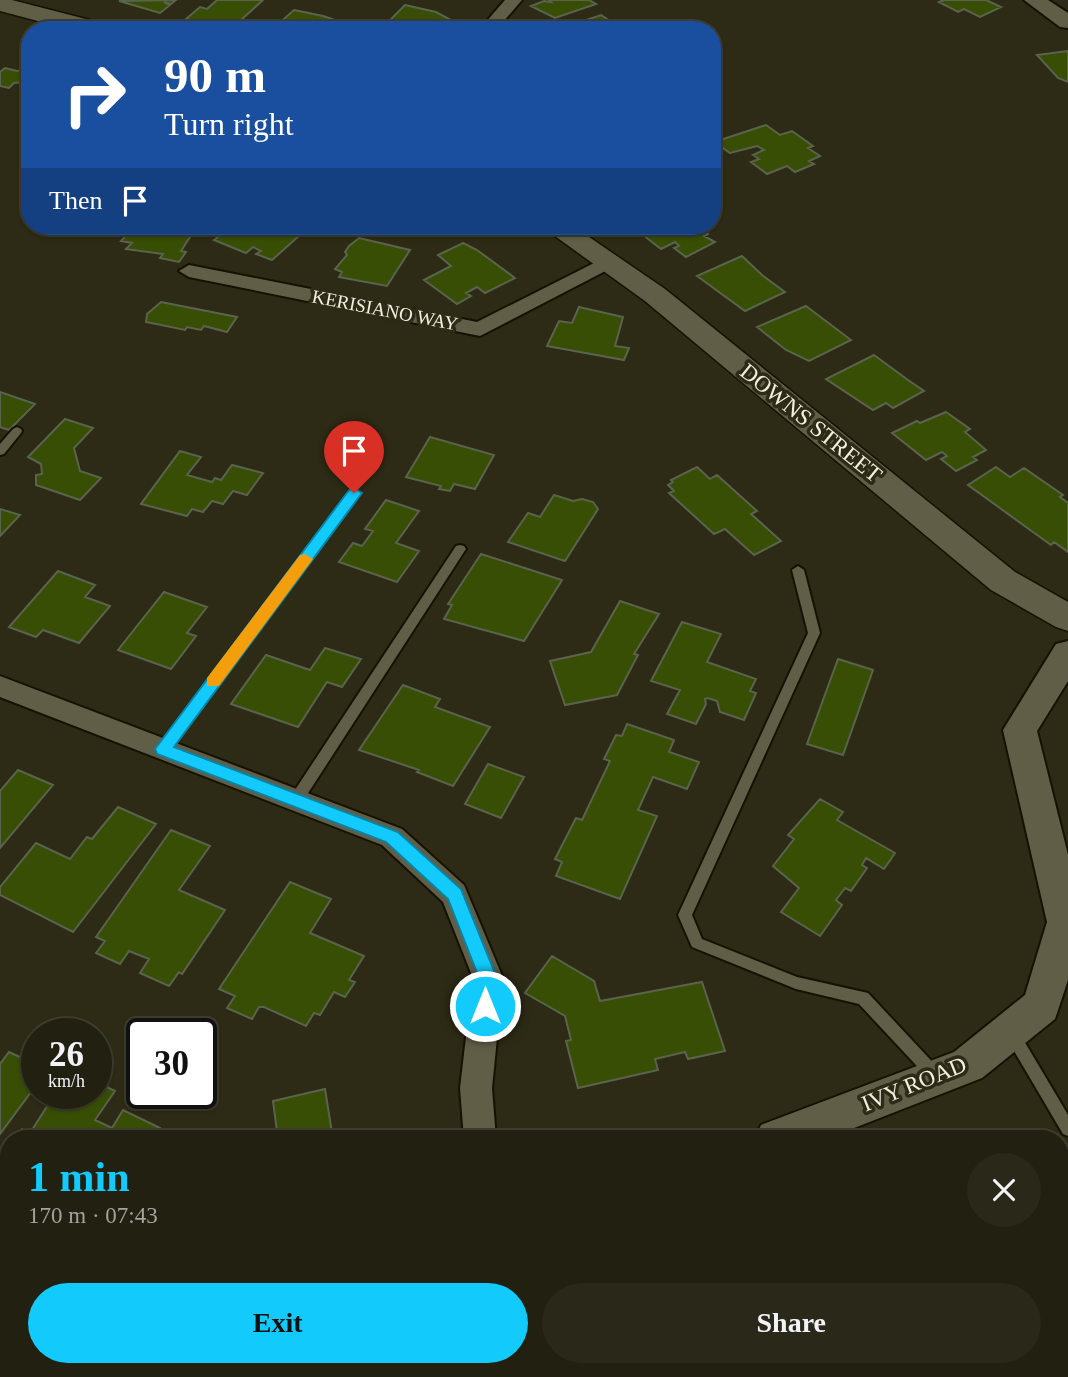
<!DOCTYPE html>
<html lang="en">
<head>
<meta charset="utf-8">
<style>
	body { margin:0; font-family:Georgia,serif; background:#2a2819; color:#f1f3f6; height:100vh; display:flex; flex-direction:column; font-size:26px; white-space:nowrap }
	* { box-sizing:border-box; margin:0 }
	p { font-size:23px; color:#a2a39f }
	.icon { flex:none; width:38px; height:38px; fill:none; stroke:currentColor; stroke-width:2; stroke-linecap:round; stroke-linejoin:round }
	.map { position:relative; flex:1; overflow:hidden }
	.side { position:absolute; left:0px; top:1130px; width:1069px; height:247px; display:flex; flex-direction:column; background:#222010; border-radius:28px 28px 0 0; box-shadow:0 2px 5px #0004,0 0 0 2px #3f3e30 }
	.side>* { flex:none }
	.guide { position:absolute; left:21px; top:21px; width:700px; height:214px; border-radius:28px; box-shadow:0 2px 5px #0004,0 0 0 2px #3f3e30; background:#1a4fa0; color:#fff; overflow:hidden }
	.speed { position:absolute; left:21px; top:1018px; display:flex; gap:14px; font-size:35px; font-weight:700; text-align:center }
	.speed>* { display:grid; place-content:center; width:91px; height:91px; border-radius:50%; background:#222010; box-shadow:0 2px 5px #0004,0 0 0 2px #3f3e30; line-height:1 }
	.speed small { font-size:18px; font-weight:400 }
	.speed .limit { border:4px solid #111; border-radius:10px; background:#fff; color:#111 }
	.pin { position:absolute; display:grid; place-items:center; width:60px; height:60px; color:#fff; margin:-72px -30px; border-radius:50% 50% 50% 0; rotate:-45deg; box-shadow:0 0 7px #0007 }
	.pin .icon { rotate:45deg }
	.me { position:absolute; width:77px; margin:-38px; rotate:0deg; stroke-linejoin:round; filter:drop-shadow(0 0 5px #0008) }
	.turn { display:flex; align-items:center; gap:24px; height:147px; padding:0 28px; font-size:32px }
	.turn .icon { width:91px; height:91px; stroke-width:2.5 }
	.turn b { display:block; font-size:49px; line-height:60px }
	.then { display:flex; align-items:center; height:66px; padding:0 28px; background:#0003; gap:14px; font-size:26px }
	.round { display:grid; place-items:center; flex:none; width:74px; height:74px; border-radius:37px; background:#2a2819 }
	.headline { display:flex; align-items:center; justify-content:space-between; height:119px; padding:0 28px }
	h1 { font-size:42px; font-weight:600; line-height:52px; color:#12cafb }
	.action { display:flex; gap:14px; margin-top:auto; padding:14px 28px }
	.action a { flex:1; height:80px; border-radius:42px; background:#12cafb; color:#111; font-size:28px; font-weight:600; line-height:80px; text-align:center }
	.action a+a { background:#2a2819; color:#f1f3f6 }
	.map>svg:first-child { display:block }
	.building { fill:#384e04; stroke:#5a634e; stroke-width:2 }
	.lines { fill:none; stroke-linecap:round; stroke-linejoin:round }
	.service-casing { stroke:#151201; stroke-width:4 }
	.minor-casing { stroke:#151201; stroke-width:4 }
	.tertiary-casing { stroke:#151201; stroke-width:4 }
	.secondary-casing { stroke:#151201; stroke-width:3 }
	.service { fill:#615e48; fill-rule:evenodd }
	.minor { fill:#615e48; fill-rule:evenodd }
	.tertiary { fill:#615e48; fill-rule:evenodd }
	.secondary { fill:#615e48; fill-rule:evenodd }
	.route { fill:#12cafb; stroke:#0c83a3; stroke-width:2 }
	.slow { fill:#f59e0b }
	.labels { text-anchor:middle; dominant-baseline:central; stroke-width:7; stroke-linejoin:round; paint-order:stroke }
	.far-street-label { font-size:19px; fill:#f1efe2; stroke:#2d2a15 }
	.street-label { font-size:23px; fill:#f1efe2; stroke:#2d2a15 }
</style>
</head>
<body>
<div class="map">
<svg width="1068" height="1377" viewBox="0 0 1068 1377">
	<rect width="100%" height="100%" fill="#2d2a15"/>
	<path class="building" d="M176,0L171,4L164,2L170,5L160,13L119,1Z
		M217,0H263L240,21L231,20L238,22L230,29L186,19L200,7L207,9Z
		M549,0H589L596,4L555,18L531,6L544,1L551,2Z
		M944,0H986L1001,7L980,17L964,9L958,12L939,2Z
		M405,5L436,12L451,20L441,30L382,28Z
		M294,10L323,16L332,19L321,30H261L268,24L276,26Z
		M601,15L624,30L559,29Z
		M1068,51V82L1058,78L1037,55Z
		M5,68L17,71L30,69V81L14,83L9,88L0,86V72Z
		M766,125L780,135L792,131L813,146L808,148L820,156L809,161L814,164L795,172L787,166L767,174L751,162L759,159L753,155L764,150L757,146L730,153L714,142Z
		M134,226H197L181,251L186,252L179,262L160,258L163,254L126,249L132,243L121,241Z
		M233,226H310L272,260L256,254L261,251L253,247L246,253L214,240Z
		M650,226H701L708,234L704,236L715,242L686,257L674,248L679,246L675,242L661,249L638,231Z
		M359,238L410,250L387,286L339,277L342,272L335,269L347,255L345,252L349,246Z
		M463,243L477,250L515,278L485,293L477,287L466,293L471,296L457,304L424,280L451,266L438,255Z
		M742,256L762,275L785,292L745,311L697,276Z
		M161,302L237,317L227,332L204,326L201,330L187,327L185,330L146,322L147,314Z
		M806,306L851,340L809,361L786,350L757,327Z
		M579,307L623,317L615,346L629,348L624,360L547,346L559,321L572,323Z
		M874,355L908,380L924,391L893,408L886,403L873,410L826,379Z
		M0,392L35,404L9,430L0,427Z
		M946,412L970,429L965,432L986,450L973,457L977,460L956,471L941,459L947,456L942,452L926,460L892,433L917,421L920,423Z
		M65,419L93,428L74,448L80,471L101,478L80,500L36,485V475L42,474L41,464L28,457Z
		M344,431L370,433L366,446L340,444Z
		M430,437L494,455L475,489L454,484L450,491L439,489L441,486L406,477Z
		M180,451L201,457L187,475L212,482L215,478L221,480L232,465L263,473L247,495L233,491L223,504L212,501L203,512L192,509L187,516L141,504Z
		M697,467L710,479L717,475L757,511L751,514L781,541L754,555L725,529L714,534L669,493L674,491L668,485L673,482L671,480Z
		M996,467L1010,477L1024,468L1063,495L1060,497L1068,503V552L1054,542L1051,545L968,485Z
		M554,495L573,501L582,499L593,502L598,509L565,561L508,542L528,513L540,517Z
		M386,500L419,511L396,543L419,551L397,582L339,562L353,543L362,546L373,531L365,529Z
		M0,509L20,515L0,536Z
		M481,554L562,580L524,641L444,619L452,605L448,604Z
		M58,571L95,585L85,597L110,606L79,643L43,630L36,637L9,627Z
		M164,592L207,607L187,633L196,636L171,669L118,650Z
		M620,601L659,614L634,654L638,655L617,695L565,705L550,661L591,652Z
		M682,622L721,634L707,662L756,679L750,691L756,693L744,720L720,712L717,701L708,698L705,699L706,704L696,724L667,714L680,690L651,681Z
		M325,648L361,659L342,687L327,682L298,727L231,704L266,655L310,670Z
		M838,659L873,670L843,755L807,744Z
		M403,685L440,699L435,707L490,727L453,786L417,772L419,770L359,750Z
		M627,724L674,740L669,752L699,762L687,789L653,777L638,810L657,816L620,899L556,876L562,862L555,859L576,818L582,820L610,761L604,759L616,735L622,736Z
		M488,764L524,777L501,818L465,804Z
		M18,770L53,785L0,848V791Z
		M820,799L843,812L837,820L895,853L884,869L866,858L862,865L867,868L851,891L845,888L836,900L842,905L820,936L781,912L799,888L773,866L794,839L788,835Z
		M118,807L156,824L73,932L0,895V887L36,843L70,859L87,837L92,839Z
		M171,830L210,846L179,890L225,910L182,974L179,972L169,986L140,973L149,959L129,951L120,964L96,953L105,941L96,937Z
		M290,882L331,899L310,933L364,956L349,980L355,982L345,997L334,992L320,1015L314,1013L306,1026L264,1007H259L252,1019L227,1008L235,996L219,989Z
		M552,956L594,981L600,1001L702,982L725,1051L688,1059L685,1052L655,1059L658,1070L578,1088L566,1041L571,1040L565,1016L525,993Z
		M9,1052L37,1065V1084L0,1134V1064Z
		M96,1082L115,1091L95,1120L112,1128L123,1110L160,1128L153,1139H15L22,1129L30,1133L55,1094H96Z
		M325,1089L333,1139H278L273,1101Z
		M9,1148V1198L0,1194V1160Z
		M1060,1214L1068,1226V1271L1060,1274Z
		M545,1368H633L637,1377H548Z"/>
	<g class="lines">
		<defs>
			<path id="service" d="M17,427L21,429L22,431L21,433L4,454L0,455V444L13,429Z
				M354,489L359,493L358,496L167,753H159L157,749L159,745L350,490Z
				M460,545L464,546L466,549L464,552L301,804L296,805L291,804L290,800L291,796L456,546Z
				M798,566L804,570L820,633L692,915L702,939L797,977L868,993L939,1069L941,1074L939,1079L934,1081L929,1079L859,1004L796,989L692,947L678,915L808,633L792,570Z
				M1012,1027L1017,1029L1068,1115V1136L1063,1134L1007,1039L1005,1034L1007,1029Z
				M704,1368H721L724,1377H707Z"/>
			<path id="minor" d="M505,0H522L496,30H479Z
				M608,256L618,262L615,266L480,336L189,277L179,271L189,265L477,322Z
				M0,676L402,829L464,885L503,978L492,1088L496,1139H464L460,1088L473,978L443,902L382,845L0,697Z"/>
			<path id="tertiary" d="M1024,0H1048L1068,13V28L1060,27Z
				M1068,641V681L1037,731L1068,855V980L1055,1019L982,1078L826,1139H755L761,1125L954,1052L1025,995L1047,922L1003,730L1056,644Z
				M9,1301V1345L0,1346V1302Z"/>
			<path id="secondary" d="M0,0H12L109,25L113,30H72L0,11Z
				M541,226H573L665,289L1015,572L1068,602V631L1056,627L991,590L645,301Z"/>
		</defs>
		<use href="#service" class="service-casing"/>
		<use href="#minor" class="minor-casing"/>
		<use href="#tertiary" class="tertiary-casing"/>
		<use href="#secondary" class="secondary-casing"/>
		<use href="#service" class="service"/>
		<use href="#minor" class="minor"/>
		<use href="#tertiary" class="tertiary"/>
		<use href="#secondary" class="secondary"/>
	</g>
	<path class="route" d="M354,488L362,493L359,497L174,747L398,832L461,889L497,978L492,1012L485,1014L479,1012L476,1006L479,978L448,899L386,842L157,754L155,749L349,490Z"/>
	<path class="slow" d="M305,554L313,559L310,563L219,686H207V678L300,555Z"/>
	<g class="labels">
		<g class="far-street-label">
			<text transform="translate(385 310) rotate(11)">KERISIANO WAY</text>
		</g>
		<g class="street-label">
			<text transform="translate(811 423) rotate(39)">DOWNS STREET</text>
			<text transform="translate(914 1084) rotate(-22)">IVY ROAD</text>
		</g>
	</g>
</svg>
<div class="speed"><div>26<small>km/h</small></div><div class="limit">30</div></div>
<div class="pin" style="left:354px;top:493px;background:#d93025"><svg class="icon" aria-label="arrive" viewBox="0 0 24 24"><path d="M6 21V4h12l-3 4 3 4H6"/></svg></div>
<svg class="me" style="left:485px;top:1006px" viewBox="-20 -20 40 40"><circle r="17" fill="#12cafb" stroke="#fff" stroke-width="3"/><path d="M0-11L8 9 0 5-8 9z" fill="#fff"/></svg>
<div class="guide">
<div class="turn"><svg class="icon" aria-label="right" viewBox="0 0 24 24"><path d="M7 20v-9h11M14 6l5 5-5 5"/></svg><div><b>90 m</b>Turn right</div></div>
<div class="then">Then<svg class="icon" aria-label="arrive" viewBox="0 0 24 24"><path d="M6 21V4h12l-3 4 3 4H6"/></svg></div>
</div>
<section class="side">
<div class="headline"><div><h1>1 min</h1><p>170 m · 07:43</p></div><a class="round"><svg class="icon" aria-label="close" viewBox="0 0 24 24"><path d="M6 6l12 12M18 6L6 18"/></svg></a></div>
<div class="action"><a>Exit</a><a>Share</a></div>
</section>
</div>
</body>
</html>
